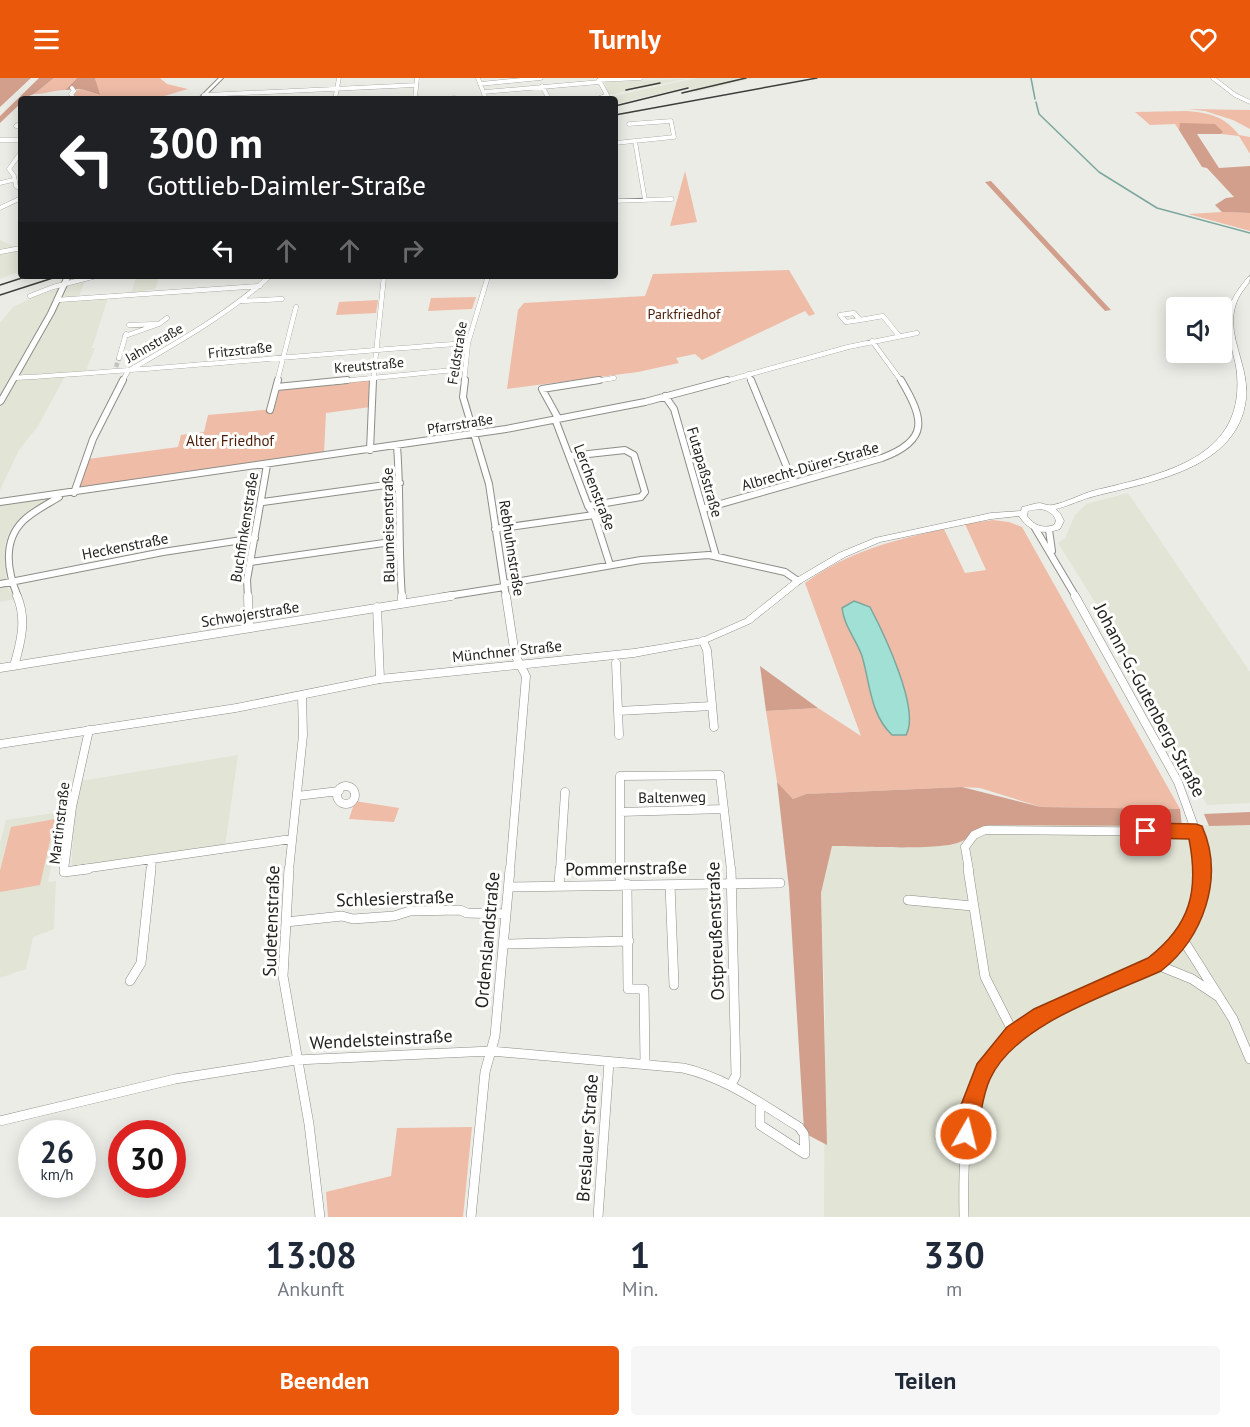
<!DOCTYPE html>
<html lang="de">
<head>
<meta charset="utf-8">
<style>
	body { margin:0; font-family:"PT Sans",sans-serif; background:#f6f6f7; color:#1f2937; height:100vh; display:flex; flex-direction:column; font-size:22px; white-space:nowrap }
	* { box-sizing:border-box; margin:0 }
	p { font-size:20px; color:#747a83 }
	.icon { flex:none; width:33px; height:33px; fill:none; stroke:currentColor; stroke-width:2; stroke-linecap:round; stroke-linejoin:round }
	.map { position:relative; height:1139px; overflow:hidden }
	.sheet { display:flex; flex-direction:column; background:#fff; flex:1 }
	.sheet>* { flex:none }
	.hud { position:absolute; left:18px; top:18px; width:600px; height:183px; border-radius:6px; box-shadow:0 3px 15px #0003; background:#202124; color:#fff; overflow:hidden }
	.controls { position:absolute; left:1166px; top:219px; display:grid; gap:12px }
	.controls a { display:grid; place-items:center; width:66px; height:66px; border-radius:6px; background:#fff; box-shadow:0 3px 15px #0003; font-size:30px }
	.speed { position:absolute; left:18px; top:1042px; display:flex; gap:12px; font-size:30px; font-weight:700; text-align:center }
	.speed>* { display:grid; place-content:center; width:78px; height:78px; border-radius:50%; background:#fff; box-shadow:0 3px 15px #0003; line-height:1 }
	.speed small { font-size:15px; font-weight:400 }
	.speed .limit { border:9px solid #d22; background:#fff; color:#111 }
	.pin { position:absolute; display:grid; place-items:center; width:51px; height:51px; color:#fff; margin:-26px; border-radius:12px; box-shadow:0 3px 9px #0006 }
	.me { position:absolute; width:66px; margin:-33px; rotate:8deg; stroke-linejoin:round; filter:drop-shadow(0 0 4px #0008) }
	.turn { display:flex; align-items:center; gap:21px; height:126px; padding:0 30px; font-size:27px }
	.turn .icon { width:78px; height:78px; stroke-width:2.5 }
	.turn b { display:block; font-size:42px; line-height:51px }
	.lanes { display:flex; align-items:center; height:57px; padding:0 30px; background:#0003; justify-content:center; gap:30px; direction:ltr }
	.lanes .off { opacity:.35 }
	.eta { display:flex; justify-content:space-evenly; align-items:center; height:102px; text-align:center }
	.eta b { font-size:36px; font-weight:700; line-height:42px }
	.cta { display:flex; gap:12px; margin-top:auto; padding:12px 30px }
	.cta a { flex:1; height:69px; border-radius:6px; background:#ea580c; color:#fff; font-size:24px; font-weight:700; line-height:69px; text-align:center }
	.cta a+a { background:#f6f6f7; color:#1f2937 }
	header { display:flex; justify-content:space-between; align-items:center; height:78px; padding:0 30px; background:#ea580c; color:#fff; font-size:27px; font-weight:700 }
	.map>svg:first-child { display:block }
	.built { fill:#e2e4d6 }
	.green { fill:#efbca8 }
	.forest { fill:#d19f8c }
	.water { fill:#a1e0d4; stroke:#7ba79e; stroke-width:1.5 }
	.lines { fill:none; stroke-linecap:round; stroke-linejoin:round }
	.stream { stroke:#7ba79e; stroke-width:1.5 }
	.minor-tunnel { stroke:#c3c4bf; stroke-width:4.5; stroke-dasharray:4.5 2; stroke-linecap:butt }
	.minor-far4-casing { stroke:#8c8d87; stroke-width:4.5 }
	.minor-far3-casing { stroke:#8c8d87; stroke-width:5 }
	.minor-far2-casing { stroke:#8c8d87; stroke-width:8 }
	.minor-far1-casing { stroke:#8c8d87; stroke-width:9 }
	.minor-casing { stroke:#8c8d87; stroke-width:10 }
	.tertiary-casing { stroke:#8c8d87; stroke-width:2 }
	.secondary-casing { stroke:#8c8d87; stroke-width:1 }
	.minor-far4 { stroke:#fff; stroke-width:4 }
	.minor-far3 { stroke:#fff; stroke-width:4.5 }
	.minor-far2 { stroke:#fff; stroke-width:6 }
	.minor-far1 { stroke:#fff; stroke-width:8 }
	.minor { stroke:#fff; stroke-width:9 }
	.tertiary { fill:#fff; fill-rule:evenodd }
	.secondary { fill:#fff; fill-rule:evenodd }
	.rail { stroke:#3d3e3b; stroke-width:1.5 }
	.route { fill:#ea580c; stroke:#983908; stroke-width:1.5 }
	.labels { text-anchor:middle; dominant-baseline:central; stroke-width:6; stroke-linejoin:round; paint-order:stroke }
	.far-park-label { font-size:14px; fill:#491c07; stroke:#fffffe }
	.far-street-label { font-size:14px; fill:#232321; stroke:#fffffe }
	.park-label { font-size:15px; fill:#491c07; stroke:#fffffe }
	.street-label { font-size:15px; fill:#232321; stroke:#fffffe }
	.near-street-label { font-size:18px; fill:#232321; stroke:#fffffe }
</style>
</head>
<body>
<header><svg class="icon" aria-label="menu" viewBox="0 0 24 24"><path d="M4 6h16M4 12h16M4 18h16"/></svg>Turnly<svg class="icon" aria-label="heart" viewBox="0 0 24 24"><path d="M12 20l-8-8c-3-5 5-10 8-4 3-6 11-1 8 4z"/></svg></header>
<div class="map">
<svg width="1250" height="1139" viewBox="0 0 1250 1139">
	<rect width="100%" height="100%" fill="#ebece6"/>
	<path class="built" d="M697,0H754L696,14L687,9L615,26V21H600Z
		M686,1L613,16H608L604,4Z
		M0,162L21,172V193L0,201Z
		M137,198H160L155,211L131,215Z
		M85,203L77,223L108,220L92,270H95L85,295L66,296L38,348L19,372L0,412V245L13,229L36,218Z
		M1128,415L1250,594V725L1207,727L1136,590L1058,465L1065,460L1075,437L1086,426Z
		M48,419L47,423L26,437L8,457L5,467L6,499L7,508L15,521L0,524V426Z
		M238,677L225,768L71,789L75,728L81,703Z
		M62,734L48,804L56,803L54,851L33,859L26,891L0,900V766L6,742Z
		M988,747H1250V1139H824L825,934L821,815L832,767L865,764L939,768L961,764L977,750Z"/>
	<path class="green" d="M54,0H77L65,12C54,12 46,16 34,16Z
		M95,0H160L167,6L188,11L154,21L76,19L72,14L81,11L99,17Z
		M1188,31L1250,32V51L1233,42L1205,33Z
		M1187,33C1210,35 1224,38 1239,57L1250,59V76L1239,58L1221,56L1222,54L1181,45L1179,52L1175,46L1150,47L1135,34Z
		M685,93L697,144L670,148Z
		M1222,134L1250,135V153L1188,136Z
		M789,192L815,236L809,238L805,233L702,282L695,276L676,280L679,285L638,294L507,311L518,232L524,225L645,218L653,196Z
		M476,219L472,231L428,233L431,220Z
		M378,222L376,235L336,237L339,224Z
		M371,301L370,329L326,335L324,376L79,411L88,381L178,369L181,357L204,354L208,337L274,331L280,310Z
		M993,442L1009,444L1022,449L1180,731L1041,729L980,710L962,709L806,716L793,721L777,704L766,633L818,630L861,658L805,505C847,474 893,462 944,451L965,495L986,492L965,446Z
		M355,723L399,730L394,744L349,741Z
		M55,741L40,807L0,814V793L11,749Z
		M472,1049L463,1139H328L326,1114L391,1098L397,1050Z"/>
	<path class="forest" d="M0,0H31L0,29Z
		M39,0H54L34,16L21,21V25L0,45V38Z
		M77,0H95L100,17L81,11L65,12Z
		M1180,45L1215,46L1223,54L1221,56H1197L1219,90L1250,88V135L1222,134L1215,127L1226,120L1234,119L1207,90L1202,89L1179,52Z
		M991,103L1111,232L1105,233L985,104Z
		M760,588L818,630L766,633Z
		M777,704L793,721L806,716L962,709L1041,729L1180,731L1182,748L988,747C976,750 971,760 960,764C939,773 859,768 832,768L821,815L827,1067L806,1056L804,1052L789,810Z
		M1250,734V747L1209,748L1204,736Z"/>
	<path class="water" d="M854,523L870,529C883,554 921,632 906,657H892C870,636 870,605 862,578C856,561 844,548 842,530Z"/>
	<g class="lines">
		<path class="stream" d="M1031,0L1035,21
			M1036,24L1039,36L1099,94L1157,130L1250,155"/>
		<path class="minor-tunnel" d="M116,289L119,280"/>
		<defs>
			<path id="minor-far4" d="M478,0L486,21
				M1213,0L1235,17L1250,24
				M599,2L641,0
				M480,6L541,0
				M542,8L549,21
				M72,10L74,13L71,16L74,21
				M484,14L600,4
				M204,17L416,7
				M335,21L339,0
				M415,21L417,0
				M437,21L455,20
				M597,21L607,17L599,2
				M21,45L16,48H21
				M0,62H21
				M635,63L645,122
				M615,65L674,59L671,43L629,46
				M21,74L9,91L14,98L16,108L21,111
				M0,105L13,102
				M615,123L672,121
				M0,130L21,120"/>
			<path id="minor-far3" d="M0,174L21,170
				M30,218L53,209L96,198
				M57,222L260,208
				M242,223L282,221
				M854,235L860,242L846,244L840,237Z
				M860,242L883,238L899,258
				M159,246L167,240
				M125,258L159,246L129,247
				M872,263L902,304
				M119,280L126,256
				M748,296L751,304
				M14,300C166,291 316,276 468,265
				M122,304L128,293C178,264 227,237 270,198
				M277,304L296,229
				M332,304L464,291
				M373,304L384,198
				M464,304L468,265L488,198
				M589,304L614,300
				M722,304L848,269L917,255"/>
			<path id="minor-far2" d="M465,302L463,319L489,406L506,519
				M751,302L793,404
				M277,309L347,302
				M665,318L674,331L716,478
				M270,332L278,302
				M558,340L542,311L599,302
				M555,341L588,428L594,437L610,487
				M397,368C401,418 398,469 402,519
				M370,372L373,302
				M570,378L625,372L634,377L645,414L641,419L588,428
				M74,415L93,361L123,302
				M0,424L506,351L645,324L727,302
				M263,424L400,405
				M703,431L882,380C930,362 924,341 901,302
				M1035,450L1076,519
				M495,451L594,437
				M1049,452L1052,473
				M251,484L398,463
				M0,506L163,474L255,460
				M504,506L641,482L709,477L785,494L798,503
				M18,519C8,495 2,464 23,443C33,433 48,426 59,419
				M248,519L247,502L267,387
				M441,519L504,509"/>
			<path id="minor-far1" d="M248,518L249,550
				M402,518V525
				M506,518L515,577L526,598L510,792
				M1075,518L1178,704L1196,754L1201,792
				M377,529L380,601
				M703,563L707,572L714,649
				M616,585L619,657
				M14,588C21,564 27,541 17,518
				M0,590L451,518
				M618,633L712,628
				M337 717a9 9 0 1 1 18 0a9 9 0 1 1-18 0Z
				M297,718L339,713
				M620,734L724,731
				M64,792L72,729L89,652
				M76,792L291,761
				M151,792L152,783
				M289,792L303,657L302,618
				M560,792L565,714
				M620,792V698L720,697L731,792
				M969,792L965,769L974,757L985,752L1196,754"/>
			<path id="minor" d="M64,791V794L88,791
				M289,791L283,898L309,1046L320,1139
				M620,791V806
				M731,791L736,997L731,1007
				M968,791L985,899L1014,956
				M627,806L628,911H644L645,986
				M670,807L674,907
				M559,808L560,791
				M509,809L780,805
				M908,822L972,828
				M286,844L342,838L353,841L394,838L410,833L460,832L467,835L506,836
				M1182,860L1233,941L1250,981
				M504,866L629,863
				M1155,886L1192,901L1219,919
				M130,903L141,885L151,791
				M0,1043L175,1001L296,982L491,973L683,990C727,1000 761,1026 799,1049L804,1056L805,1076L760,1047V1025
				M471,1139L485,994L495,958L510,791
				M598,1139L609,984
				M964,1139C963,1084 962,1024 995,977C1023,937 1076,921 1118,902C1130,897 1145,893 1156,885C1185,864 1203,827 1201,791"/>
			<path id="tertiary" d="M219,0H223L202,21H198Z
				M65,198H71L54,235L3,325L0,327V319L48,235Z"/>
			<path id="secondary" d="M1250,198C1250,206 1246,208 1242,214C1236,222 1233,234 1233,244C1234,270 1249,294 1246,321C1238,391 1150,404 1095,418C1082,421 1069,428 1056,431L1060,435L1064,443L1060,451C1043,457 1029,454 1019,438L991,441L880,464L845,479L801,505L751,545L703,566L634,579L380,605L236,634L0,670V662L236,626L380,597L634,571L702,560L745,541L795,501L839,475L875,460L991,435L1021,433L1022,429C1028,428 1035,425 1040,425C1045,426 1048,428 1053,427C1067,424 1079,417 1092,413C1160,396 1250,382 1236,288C1227,247 1218,234 1248,199ZM1040,431C1047,432 1054,435 1056,443L1054,447C1042,451 1034,447 1027,438L1028,433Z"/>
		</defs>
		<use href="#minor-far4" class="minor-far4-casing"/>
		<use href="#minor-far3" class="minor-far3-casing"/>
		<use href="#minor-far2" class="minor-far2-casing"/>
		<use href="#minor-far1" class="minor-far1-casing"/>
		<use href="#minor" class="minor-casing"/>
		<use href="#tertiary" class="tertiary-casing"/>
		<use href="#secondary" class="secondary-casing"/>
		<use href="#minor-far4" class="minor-far4"/>
		<use href="#minor-far3" class="minor-far3"/>
		<use href="#minor-far2" class="minor-far2"/>
		<use href="#minor-far1" class="minor-far1"/>
		<use href="#minor" class="minor"/>
		<use href="#tertiary" class="tertiary"/>
		<use href="#secondary" class="secondary"/>
		<path class="rail" d="M626,12L660,5
			M682,15L746,0
			M615,28L688,10
			M615,37L817,0
			M0,207L28,198
			M0,217L59,198"/>
	</g>
	<path class="route" d="M1146,745L1196,746L1202,748C1225,800 1203,860 1161,893C1108,917 1015,946 990,1001C980,1023 982,1044 973,1063L966,1066L959,1063L957,1056L961,1027L977,986L1007,949L1034,931L1148,880C1191,847 1199,812 1189,761L1146,760L1140,758L1138,753L1140,747Z"/>
	<g class="labels">
		<g class="far-park-label">
			<text x="684" y="236">Parkfriedhof</text>
		</g>
		<g class="far-street-label">
			<text transform="translate(154 265) rotate(-30)">Jahnstraße</text>
			<text transform="translate(240 272) rotate(-6)">Fritzstraße</text>
			<text transform="translate(457 275) rotate(-81)">Feldstraße</text>
			<text transform="translate(369 287) rotate(-5)">Kreutstraße</text>
			<text transform="translate(460 346) rotate(-9)">Pfarrstraße</text>
		</g>
		<g class="park-label">
			<text x="230" y="362">Alter Friedhof</text>
		</g>
		<g class="street-label">
			<text transform="translate(810 388) rotate(-16)">Albrecht-Dürer-Straße</text>
			<text transform="translate(705 394) rotate(74)">Futapaßstraße</text>
			<text transform="translate(595 409) rotate(69)">Lerchenstraße</text>
			<text transform="translate(388 447) rotate(-91)">Blaumeisenstraße</text>
			<text transform="translate(244 449) rotate(-81)">Buchfinkenstraße</text>
			<text transform="translate(125 468) rotate(-11)">Heckenstraße</text>
			<text transform="translate(512 470) rotate(81)">Rebhuhnstraße</text>
			<text transform="translate(250 536) rotate(-9)">Schwojerstraße</text>
			<text transform="translate(507 573) rotate(-6)">Münchner Straße</text>
			<text transform="translate(672 719) rotate(-1)">Baltenweg</text>
			<text transform="translate(59 745) rotate(-83)">Martinstraße</text>
		</g>
		<g class="near-street-label">
			<text transform="translate(1150 622) rotate(62)">Johann-G.-Gutenberg-Straße</text>
			<text transform="translate(626 790) rotate(-1)">Pommernstraße</text>
			<text transform="translate(395 820) rotate(-2)">Schlesierstraße</text>
			<text transform="translate(271 843) rotate(-88)">Sudetenstraße</text>
			<text transform="translate(715 853) rotate(-92)">Ostpreußenstraße</text>
			<text transform="translate(487 862) rotate(-85)">Ordenslandstraße</text>
			<text transform="translate(381 961) rotate(-3)">Wendelsteinstraße</text>
			<text transform="translate(587 1060) rotate(-86)">Breslauer Straße</text>
		</g>
	</g>
</svg>
<div class="controls">
<a><svg class="icon" aria-label="sound" viewBox="0 0 24 24"><path d="M4 9h4l5-4v14l-5-4H4zM17 9q2 3 0 6"/></svg></a>
</div>
<div class="speed"><div>26<small>km/h</small></div><div class="limit">30</div></div>
<div class="pin" style="left:1146px;top:753px;background:#d93025"><svg class="icon" aria-label="arrive" viewBox="0 0 24 24"><path d="M6 21V4h12l-3 4 3 4H6"/></svg></div>
<svg class="me" style="left:966px;top:1056px" viewBox="-20 -20 40 40"><circle r="17" fill="#ea580c" stroke="#fff" stroke-width="3"/><path d="M0-11L8 9 0 5-8 9z" fill="#fff"/></svg>
<div class="hud">
<div class="turn"><svg class="icon" aria-label="left" viewBox="0 0 24 24"><path d="M17 20v-9H6M10 6l-5 5 5 5"/></svg><div><b>300 m</b>Gottlieb-Daimler-Straße</div></div>
<div class="lanes"><svg class="icon" aria-label="left" viewBox="0 0 24 24"><path d="M17 20v-9H6M10 6l-5 5 5 5"/></svg><svg class="icon off" aria-label="ahead" viewBox="0 0 24 24"><path d="M12 20V5M6 11l6-6 6 6"/></svg><svg class="icon off" aria-label="ahead" viewBox="0 0 24 24"><path d="M12 20V5M6 11l6-6 6 6"/></svg><svg class="icon off" aria-label="right" viewBox="0 0 24 24"><path d="M7 20v-9h11M14 6l5 5-5 5"/></svg></div>
</div>
</div>
<section class="sheet">
<div class="eta">
<div><b>13:08</b><p>Ankunft</p></div>
<div><b>1</b><p>Min.</p></div>
<div><b>330</b><p>m</p></div>
</div>
<div class="cta"><a>Beenden</a><a>Teilen</a></div>
</section>
</body>
</html>
